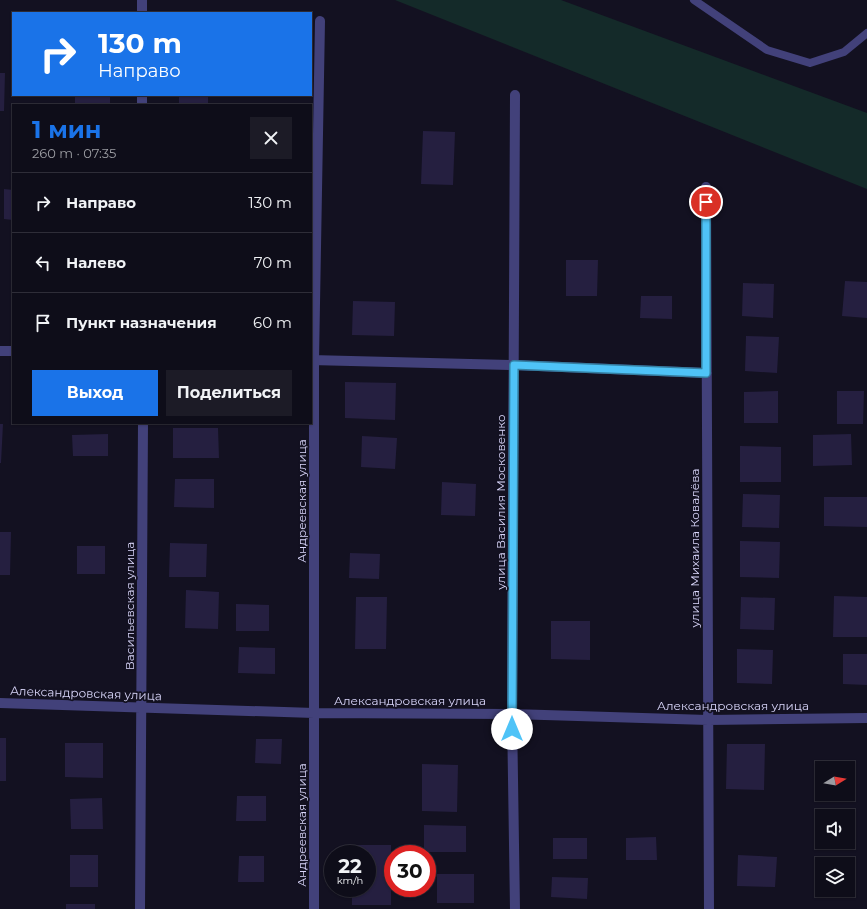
<!DOCTYPE html>
<html lang="ru">
<head>
<meta charset="utf-8">
<style>
	body { margin:0; font-family:Montserrat,sans-serif; background:#1c1b26; color:#f1f3f6; height:100vh; display:flex; flex-direction:column; font-size:15px; white-space:nowrap }
	* { box-sizing:border-box; margin:0 }
	p { font-size:13px; color:#9b9ca2 }
	.icon { flex:none; width:22px; height:22px; fill:none; stroke:currentColor; stroke-width:2; stroke-linecap:round; stroke-linejoin:round }
	.map { position:relative; flex:1; overflow:hidden }
	.drawer { position:absolute; left:12px; top:104px; width:300px; height:320px; display:flex; flex-direction:column; background:#0e0d19; border-radius:0px; box-shadow:0 1px 3px #0004,0 0 0 1px #2e2d38 }
	.drawer>* { flex:none }
	.top-card { position:absolute; left:12px; top:12px; width:300px; height:84px; border-radius:0px; box-shadow:0 1px 3px #0004,0 0 0 1px #2e2d38; background:#1a73e8; color:#fff; overflow:hidden }
	.needle { width:26px; rotate:79deg }
	.tools { position:absolute; left:815px; top:761px; display:grid; gap:8px }
	.tools a { display:grid; place-items:center; width:40px; height:40px; border-radius:0px; background:#0e0d19; box-shadow:0 1px 3px #0004,0 0 0 1px #2e2d38; font-size:20px }
	.speed { position:absolute; left:324px; top:845px; display:flex; gap:8px; font-size:20px; font-weight:700; text-align:center }
	.speed>* { display:grid; place-content:center; width:52px; height:52px; border-radius:50%; background:#0e0d19; box-shadow:0 1px 3px #0004,0 0 0 1px #2e2d38; line-height:1 }
	.speed small { font-size:10px; font-weight:400 }
	.speed .limit { border:6px solid #d22; background:#fff; color:#111 }
	.pin { position:absolute; display:grid; place-items:center; width:34px; height:34px; color:#fff; margin:-17px; border:2px solid #fff; border-radius:50%; box-shadow:0 1px 4px #0007 }
	.me { position:absolute; width:44px; margin:-22px; rotate:0deg; stroke-linejoin:round; filter:drop-shadow(0 0 3px #0008) }
	.turn { display:flex; align-items:center; gap:14px; height:84px; padding:0 20px; font-size:18px }
	.turn .icon { width:52px; height:52px; stroke-width:2.5 }
	.turn b { display:block; font-size:28px; line-height:34px }
	.round { display:grid; place-items:center; flex:none; width:42px; height:42px; border-radius:0px; background:#1c1b26 }
	.overview { display:flex; align-items:center; justify-content:space-between; height:68px; padding:0 20px }
	h1 { font-size:24px; font-weight:700; line-height:30px; color:#1a73e8 }
	.cta { display:flex; gap:8px; margin-top:auto; padding:8px 20px }
	.cta a { flex:1; height:46px; border-radius:0px; background:#1a73e8; color:#fff; font-size:16px; font-weight:700; line-height:46px; text-align:center }
	.cta a+a { background:#1c1b26; color:#f1f3f6 }
	ul { padding:0; list-style:none }
	li { display:flex; align-items:center; gap:12px; height:60px; padding:0 20px; border-top:1px solid #2e2d38 }
	li div { flex:1 }
	li b { display:block; font-size:15px }
	li em { font-style:normal }
	.map>svg:first-child { display:block }
	.green { fill:#142a29 }
	.building { fill:#251f40 }
	.lines { fill:none; stroke-linecap:round; stroke-linejoin:round }
	.lane { stroke:#42417a; stroke-width:8 }
	.street { stroke:#42417a; stroke-width:10 }
	.route-casing { stroke:#337fa1; stroke-width:10 }
	.route { stroke:#4fc3f7; stroke-width:7 }
	.labels { text-anchor:middle; dominant-baseline:central; stroke-width:3.5; stroke-linejoin:round; paint-order:stroke }
	.street-label { font-size:12px; fill:#d9d6fa; stroke:#131121 }
</style>
</head>
<body>
<div class="map">
<svg width="867" height="909" viewBox="0 0 867 909">
	<rect width="100%" height="100%" fill="#131121"/>
	<path class="green" d="M395,0H561L867,113V189Z"/>
	<path class="building" d="M0,73H5L4,111H0Z
		M75,95H110V105H75Z
		M179,95H208V105H179Z
		M423,131L455,132L453,185L421,184Z
		M4,189L13,190V220L4,219Z
		M566,260H598L597,296H566Z
		M845,281L867,282V318L842,316Z
		M743,283L774,284L773,318L742,316Z
		M641,296H672V319L640,318Z
		M353,301L395,302L394,336L352,335Z
		M746,336L779,337L777,373L745,371Z
		M345,382L396,383L395,420L345,418Z
		M778,391V423H744V392Z
		M837,391H864L863,424H837Z
		M0,424H3L1,463H0Z
		M173,428H218L219,458H173Z
		M108,434V456H73L72,435Z
		M851,434L852,465L813,466V435Z
		M362,436L397,438L395,469L361,467Z
		M740,446L781,447V482H740Z
		M175,479H214V508L174,507Z
		M442,482L476,484L475,516L441,515Z
		M743,494L780,495L779,528L742,527Z
		M824,497H867V527L824,526Z
		M0,532H11L10,575H0Z
		M740,541L780,542L779,578L740,577Z
		M170,543L207,544L206,577H169Z
		M77,546H105V574H77Z
		M350,553L380,554L379,579L349,578Z
		M186,590L219,592L218,629L185,628Z
		M834,596L867,597V637H833Z
		M356,597H387L386,649H355Z
		M741,597L775,598L774,630L740,629Z
		M236,604L269,605V631H236Z
		M551,621H590V660L551,659Z
		M239,647L275,648V674L238,673Z
		M737,649L773,650L772,684L737,683Z
		M843,654H867V685L843,684Z
		M0,738H6V781H0Z
		M256,739H282L281,764L255,763Z
		M65,743H103V778L65,777Z
		M727,744H765L764,790L726,789Z
		M422,764L458,765L457,812L422,811Z
		M237,796H266V821H236Z
		M102,798L103,829H71L70,799Z
		M424,825L466,826V852H424Z
		M656,837L657,860H626V838Z
		M553,838H587V859H553Z
		M352,845H391V905H352V888H367V854H352Z
		M70,855H98V887H70Z
		M738,855L777,857L775,887L737,886Z
		M239,856H264V882H238Z
		M437,874H474V903H437Z
		M552,877L588,878L587,899L551,897Z
		M66,904H95V909H66Z"/>
	<g class="lines">
		<path class="lane" d="M694,0L767,50L810,63L844,52L867,33"/>
		<path class="street" d="M142,0V13
			M142,95V105
			M515,95L512,714L515,909
			M706,187L709,909
			M0,351H13
			M311,360L514,365L707,373
			M0,703L314,713L512,714L708,720L867,718
			M140,909L143,423
			M314,909V360L320,21"/>
	</g>
	<g class="lines">
		<defs>
			<path id="route" d="M512,729L514,365L706,373V202"/>
		</defs>
		<use href="#route" class="route-casing"/>
		<use href="#route" class="route"/>
	</g>
	<g class="labels">
		<g class="street-label">
			<text transform="translate(301 501) rotate(-90)">Андреевская улица</text>
			<text transform="translate(500 502) rotate(-90)">улица Василия Московенко</text>
			<text transform="translate(694 548) rotate(-90)">улица Михаила Ковалёва</text>
			<text transform="translate(129 606) rotate(-90)">Васильевская улица</text>
			<text transform="translate(86 693) rotate(2)">Александровская улица</text>
			<text x="410" y="700">Александровская улица</text>
			<text x="733" y="705">Александровская улица</text>
			<text transform="translate(301 825) rotate(-90)">Андреевская улица</text>
		</g>
	</g>
</svg>
<div class="tools">
<a><svg class="needle" viewBox="-14 -14 28 28"><path d="M0-13l5 13h-10z" fill="#e53935"/><path d="M0 13l5-13h-10z" fill="#9b9ca2"/></svg></a>
<a><svg class="icon" aria-label="sound" viewBox="0 0 24 24"><path d="M4 9h4l5-4v14l-5-4H4zM17 9q2 3 0 6"/></svg></a>
<a><svg class="icon" aria-label="layers" viewBox="0 0 24 24"><path d="M12 4l9 5-9 5-9-5zM3 14l9 5 9-5"/></svg></a>
</div>
<div class="speed"><div>22<small>km/h</small></div><div class="limit">30</div></div>
<div class="pin" style="left:706px;top:202px;background:#d93025"><svg class="icon" aria-label="arrive" viewBox="0 0 24 24"><path d="M6 21V4h12l-3 4 3 4H6"/></svg></div>
<svg class="me" style="left:512px;top:729px" viewBox="-20 -20 40 40"><circle r="19" fill="#fff"/><path d="M0-13L10 11 0 6-10 11z" fill="#4fc3f7"/></svg>
<div class="top-card">
<div class="turn"><svg class="icon" aria-label="right" viewBox="0 0 24 24"><path d="M7 20v-9h11M14 6l5 5-5 5"/></svg><div><b>130 m</b>Направо</div></div>
</div>
<section class="drawer">
<div class="overview"><div><h1>1 мин</h1><p>260 m · 07:35</p></div><a class="round"><svg class="icon" aria-label="close" viewBox="0 0 24 24"><path d="M6 6l12 12M18 6L6 18"/></svg></a></div>
<ul>
<li><svg class="icon" aria-label="right" viewBox="0 0 24 24"><path d="M7 20v-9h11M14 6l5 5-5 5"/></svg><div><b>Направо</b></div><em>130 m</em></li>
<li><svg class="icon" aria-label="left" viewBox="0 0 24 24"><path d="M17 20v-9H6M10 6l-5 5 5 5"/></svg><div><b>Налево</b></div><em>70 m</em></li>
<li><svg class="icon" aria-label="arrive" viewBox="0 0 24 24"><path d="M6 21V4h12l-3 4 3 4H6"/></svg><div><b>Пункт назначения</b></div><em>60 m</em></li>
</ul>
<div class="cta"><a>Выход</a><a>Поделиться</a></div>
</section>
</div>
</body>
</html>
